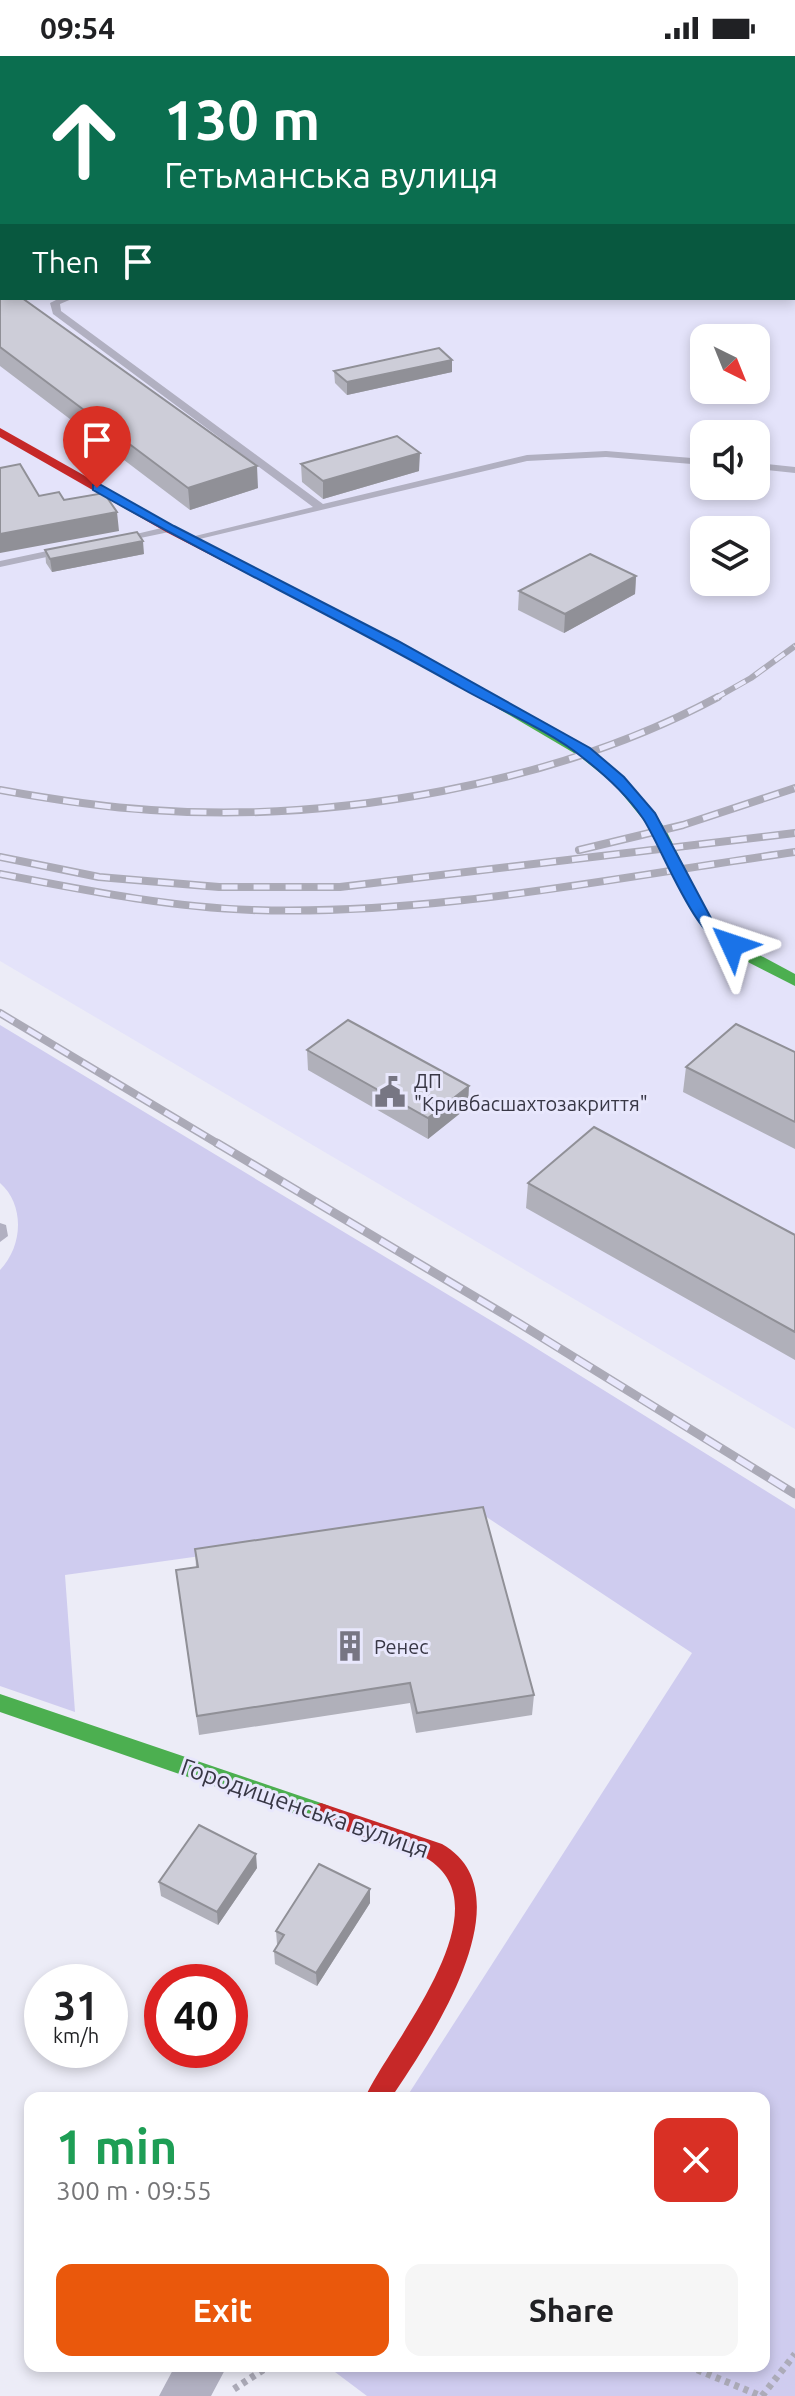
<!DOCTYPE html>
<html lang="en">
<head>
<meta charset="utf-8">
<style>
	body { margin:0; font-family:Ubuntu,sans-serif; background:#f6f6f6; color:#202124; height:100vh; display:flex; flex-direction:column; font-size:30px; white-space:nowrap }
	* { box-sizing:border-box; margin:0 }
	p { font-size:26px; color:#757577 }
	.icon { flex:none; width:44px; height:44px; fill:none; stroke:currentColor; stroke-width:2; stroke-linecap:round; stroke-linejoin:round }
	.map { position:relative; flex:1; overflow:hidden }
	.panel { position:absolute; left:24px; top:2036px; width:746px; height:280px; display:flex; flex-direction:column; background:#fff; border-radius:16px; box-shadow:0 4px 12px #0003 }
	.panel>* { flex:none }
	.guide { position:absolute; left:0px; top:0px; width:796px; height:244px; box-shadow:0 4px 12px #0003; background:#0b6e4f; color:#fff; overflow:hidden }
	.needle { width:52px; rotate:137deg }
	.fabs { position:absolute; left:690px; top:268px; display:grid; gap:16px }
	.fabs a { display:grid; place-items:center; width:80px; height:80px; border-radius:16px; background:#fff; box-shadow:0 4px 12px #0003; font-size:40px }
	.speed { position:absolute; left:24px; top:1908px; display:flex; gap:16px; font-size:40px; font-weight:700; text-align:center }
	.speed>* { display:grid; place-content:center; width:104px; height:104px; border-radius:50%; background:#fff; box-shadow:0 4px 12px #0003; line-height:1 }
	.speed small { font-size:20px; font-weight:400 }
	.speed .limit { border:12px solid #d22; background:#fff; color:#111 }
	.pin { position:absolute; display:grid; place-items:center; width:68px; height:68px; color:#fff; margin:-82px -34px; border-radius:50% 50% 50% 0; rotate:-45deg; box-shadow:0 0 8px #0007 }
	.pin .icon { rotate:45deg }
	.me { position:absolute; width:88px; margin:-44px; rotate:312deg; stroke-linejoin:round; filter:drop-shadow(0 0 6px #0008) }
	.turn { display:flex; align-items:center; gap:28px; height:168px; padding:0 32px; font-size:36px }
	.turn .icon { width:104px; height:104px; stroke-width:2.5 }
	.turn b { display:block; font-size:56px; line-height:68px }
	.then { display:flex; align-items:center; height:76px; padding:0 32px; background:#0003; gap:16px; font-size:30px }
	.round { display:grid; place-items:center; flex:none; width:84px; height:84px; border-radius:16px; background:#f6f6f6 }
	.overview { display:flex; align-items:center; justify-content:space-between; height:136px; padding:0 32px }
	h1 { font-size:48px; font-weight:700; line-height:60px; color:#1e9e55 }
	.primary-button { display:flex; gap:16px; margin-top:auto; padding:16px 32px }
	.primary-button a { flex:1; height:92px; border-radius:16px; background:#ea580c; color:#fff; font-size:32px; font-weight:700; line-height:92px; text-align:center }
	.primary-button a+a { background:#f6f6f6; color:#202124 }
	.status { display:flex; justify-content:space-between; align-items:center; height:56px; padding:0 40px; background:#fff; direction:ltr }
	.status svg { height:22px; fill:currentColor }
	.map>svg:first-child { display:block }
	.built { fill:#e4e3fa; fill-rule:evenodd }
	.green { fill:#cfccef }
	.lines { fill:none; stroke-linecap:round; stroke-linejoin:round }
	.path { stroke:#acabb8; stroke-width:7; stroke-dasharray:5 5; stroke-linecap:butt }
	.lane { fill:#b1b0c1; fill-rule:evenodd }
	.street { fill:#b1b0c1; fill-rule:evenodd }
	.fast { fill:#4caf50; fill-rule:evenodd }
	.jam { fill:#c62828; fill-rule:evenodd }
	.rail-far2-casing { stroke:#abaab7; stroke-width:6 }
	.rail-far1-casing { stroke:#abaab7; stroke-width:8 }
	.rail-casing { stroke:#abaab7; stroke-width:9 }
	.rail-far2 { stroke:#e8e7fc; stroke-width:4; stroke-dasharray:12; stroke-linecap:butt }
	.rail-far1 { stroke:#e8e7fc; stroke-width:5; stroke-dasharray:16; stroke-linecap:butt }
	.rail { stroke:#e8e7fc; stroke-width:6; stroke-dasharray:19; stroke-linecap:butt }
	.wall { fill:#b0b0ba }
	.shaded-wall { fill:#909097 }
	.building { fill:#cdcdd8; stroke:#909097; stroke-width:2 }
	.route { fill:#1a73e8; stroke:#114b97; stroke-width:2 }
	.labels { text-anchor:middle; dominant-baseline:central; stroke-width:6; stroke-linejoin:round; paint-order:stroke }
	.poi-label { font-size:20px; fill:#383745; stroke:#e8e7fc; text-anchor:start }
	.near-street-label { font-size:24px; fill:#383745; stroke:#e8e7fc }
</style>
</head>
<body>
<div class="status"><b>09:54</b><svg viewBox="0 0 49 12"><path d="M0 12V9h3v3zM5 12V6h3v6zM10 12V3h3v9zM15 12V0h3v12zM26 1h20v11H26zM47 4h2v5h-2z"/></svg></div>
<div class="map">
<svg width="795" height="2340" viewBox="0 0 795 2340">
	<rect width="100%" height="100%" fill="#ececf7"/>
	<path class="built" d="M0,0L723,2H2V242H794L795,36V1373L0,905ZM704,282H756V334H704ZM704,378H756V430H704ZM704,474H756V526H704Z"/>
	<path class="green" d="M0,969L505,1273L795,1453V2340H367L327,2310H764V2042H406L692,1597L485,1460L65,1519L75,1656L0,1630V1214C23,1190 25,1149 0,1127Z"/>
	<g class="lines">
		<path class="path" d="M688,2310L761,2340
			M234,2333L269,2310
			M762,2340L795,2298"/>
		<path class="lane" d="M466,0H477L479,2H468Z
			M794,175H795V181H794Z
			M60,242H74L60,248L61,255L323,448L527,399L606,395L704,403V409L606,401L527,405L187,486V482L313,451L53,258L50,247Z
			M756,407L795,411V417L756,413Z
			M170,470L174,471V475L121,486L115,483Z
			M66,491L72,494L70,496L0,511V505Z
			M0,1167L6,1169L8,1180L0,1186Z"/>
		<path class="street" d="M175,2310H227L211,2340H159Z"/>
		<path class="fast" d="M504,646L569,681L625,722L665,772L704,851L718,871L739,888L795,918V930L740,902L707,877L689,851L650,772L614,728L579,700L499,653V647Z
			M0,1638L321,1747L329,1750L332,1757L329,1764L321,1767L0,1656Z"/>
		<path class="jam" d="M0,372L174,470L398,585L511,650L504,654L499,653L388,591L166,476L0,381Z
			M321,1747L442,1788C530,1838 428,1987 391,2042H365C387,1990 510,1851 426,1802L313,1764L310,1757L313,1750Z"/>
		<defs>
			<path id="rail-far2" d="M714,643L751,622L795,590"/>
			<path id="rail-far1" d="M0,734C50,743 100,751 151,754C334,767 556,728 718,641
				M579,794L683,769L795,732
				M0,801L99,821L219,831H340L795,777
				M0,818C84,834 167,851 252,854C434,860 616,821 795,796
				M0,957L220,1089"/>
			<path id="rail" d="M217,1087L517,1266L795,1438"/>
		</defs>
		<use href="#rail-far2" class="rail-far2-casing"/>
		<use href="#rail-far1" class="rail-far1-casing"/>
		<use href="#rail" class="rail-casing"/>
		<use href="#rail-far2" class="rail-far2"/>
		<use href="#rail-far1" class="rail-far1"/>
		<use href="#rail" class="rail"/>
	</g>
	<path class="wall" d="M0,241L258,432L190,454L0,310Z
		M452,304V316L347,339L335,327L334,315Z
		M301,408L419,415L323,443L302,426Z
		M45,494L144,498L52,516L46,507Z
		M636,520L635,538L564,577L518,554L519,535Z
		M307,994L468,1051L428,1083L308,1014Z
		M795,996V1093L683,1036L686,1011Z
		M528,1127L795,1179V1304L526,1152Z
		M195,1493L534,1639L532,1659L416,1677L410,1647L199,1679L176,1514L196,1511Z
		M257,1812L218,1869L161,1840L159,1826Z
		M370,1833V1847L317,1930L275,1908L274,1895L278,1889L277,1888L276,1875Z"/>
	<path class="shaded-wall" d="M452,304V316L347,339V326Z
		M420,397L419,415L323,443V425Z
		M257,410L258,432L190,454L188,432Z
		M117,456L119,475L0,497V478Z
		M143,485L144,498L52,516L50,503Z
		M636,520L635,538L564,577L565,558Z
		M469,1030L468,1051L428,1083V1062Z
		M256,1798L257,1812L218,1869L217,1856Z
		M370,1833V1847L317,1930L316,1917Z"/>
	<path class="building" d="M0,241L22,242L257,410L188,432L0,291Z
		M439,292L452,304L347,326L334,315Z
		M397,380L420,397L323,425L301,408Z
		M20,408L39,440L59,436L64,444L104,437L117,456L0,478V412Z
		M137,476L143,485L50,503L45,494Z
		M590,498L636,520L565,558L519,535Z
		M348,964L469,1030L428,1062L307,994Z
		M736,968L795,996V1066L686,1011Z
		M594,1071L795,1179V1276L528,1127Z
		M483,1451L534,1639L417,1657L410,1627L197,1660L176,1514L198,1511L195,1493Z
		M199,1769L256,1798L217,1856L159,1826Z
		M319,1808L370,1833L316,1917L274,1895L284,1879L276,1875Z"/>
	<path class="route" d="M93,429H101L174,470L398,585L590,692L624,721L655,757L712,864L738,885V892C700,901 661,787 642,761C626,738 604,718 582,701C550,675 498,653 461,632C340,563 214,503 93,434Z"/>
	<defs>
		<symbol id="civic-bare" viewBox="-9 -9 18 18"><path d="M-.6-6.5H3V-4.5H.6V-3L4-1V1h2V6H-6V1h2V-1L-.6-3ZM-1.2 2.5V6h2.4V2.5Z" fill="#777683" stroke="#e8e7fc" stroke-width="2.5" paint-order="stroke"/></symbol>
		<symbol id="building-bare" viewBox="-9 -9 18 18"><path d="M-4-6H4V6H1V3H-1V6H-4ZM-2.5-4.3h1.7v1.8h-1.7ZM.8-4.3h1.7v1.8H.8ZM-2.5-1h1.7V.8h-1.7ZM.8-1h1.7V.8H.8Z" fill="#777683" stroke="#e8e7fc" stroke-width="2.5" paint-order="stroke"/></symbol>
	</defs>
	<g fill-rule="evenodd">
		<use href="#civic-bare" x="368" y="1014" width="44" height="44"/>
		<use href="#building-bare" x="328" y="1568" width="44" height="44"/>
	</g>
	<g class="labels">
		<g class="poi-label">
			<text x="414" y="1024">ДП<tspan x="414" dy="23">"Кривбасшахтозакриття"</tspan></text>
			<text x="374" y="1590">Ренес</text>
		</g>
		<g class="near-street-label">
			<text transform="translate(305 1752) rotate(19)">Городищенська вулиця</text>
		</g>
	</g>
</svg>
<div class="fabs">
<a><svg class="needle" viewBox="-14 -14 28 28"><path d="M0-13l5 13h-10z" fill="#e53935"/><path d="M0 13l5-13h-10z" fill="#757577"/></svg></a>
<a><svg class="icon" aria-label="sound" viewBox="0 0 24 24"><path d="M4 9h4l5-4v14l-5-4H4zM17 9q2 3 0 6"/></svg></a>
<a><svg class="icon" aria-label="layers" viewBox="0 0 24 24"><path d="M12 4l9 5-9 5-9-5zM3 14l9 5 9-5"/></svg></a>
</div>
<div class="speed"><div>31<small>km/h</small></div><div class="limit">40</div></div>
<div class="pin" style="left:97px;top:432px;background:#d93025"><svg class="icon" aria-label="arrive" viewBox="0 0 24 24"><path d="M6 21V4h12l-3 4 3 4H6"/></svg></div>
<svg class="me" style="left:732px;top:889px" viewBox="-20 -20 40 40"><path d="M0-17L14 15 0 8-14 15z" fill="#1a73e8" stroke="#fff" stroke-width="4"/></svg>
<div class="guide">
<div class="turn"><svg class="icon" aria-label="ahead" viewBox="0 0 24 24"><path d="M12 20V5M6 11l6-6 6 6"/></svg><div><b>130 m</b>Гетьманська вулиця</div></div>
<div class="then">Then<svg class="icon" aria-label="arrive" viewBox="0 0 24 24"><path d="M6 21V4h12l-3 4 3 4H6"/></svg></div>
</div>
<section class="panel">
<div class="overview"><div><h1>1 min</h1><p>300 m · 09:55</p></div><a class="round" style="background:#d93025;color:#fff"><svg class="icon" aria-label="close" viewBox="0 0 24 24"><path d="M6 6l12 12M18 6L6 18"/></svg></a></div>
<div class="primary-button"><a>Exit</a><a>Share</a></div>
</section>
</div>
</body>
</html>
